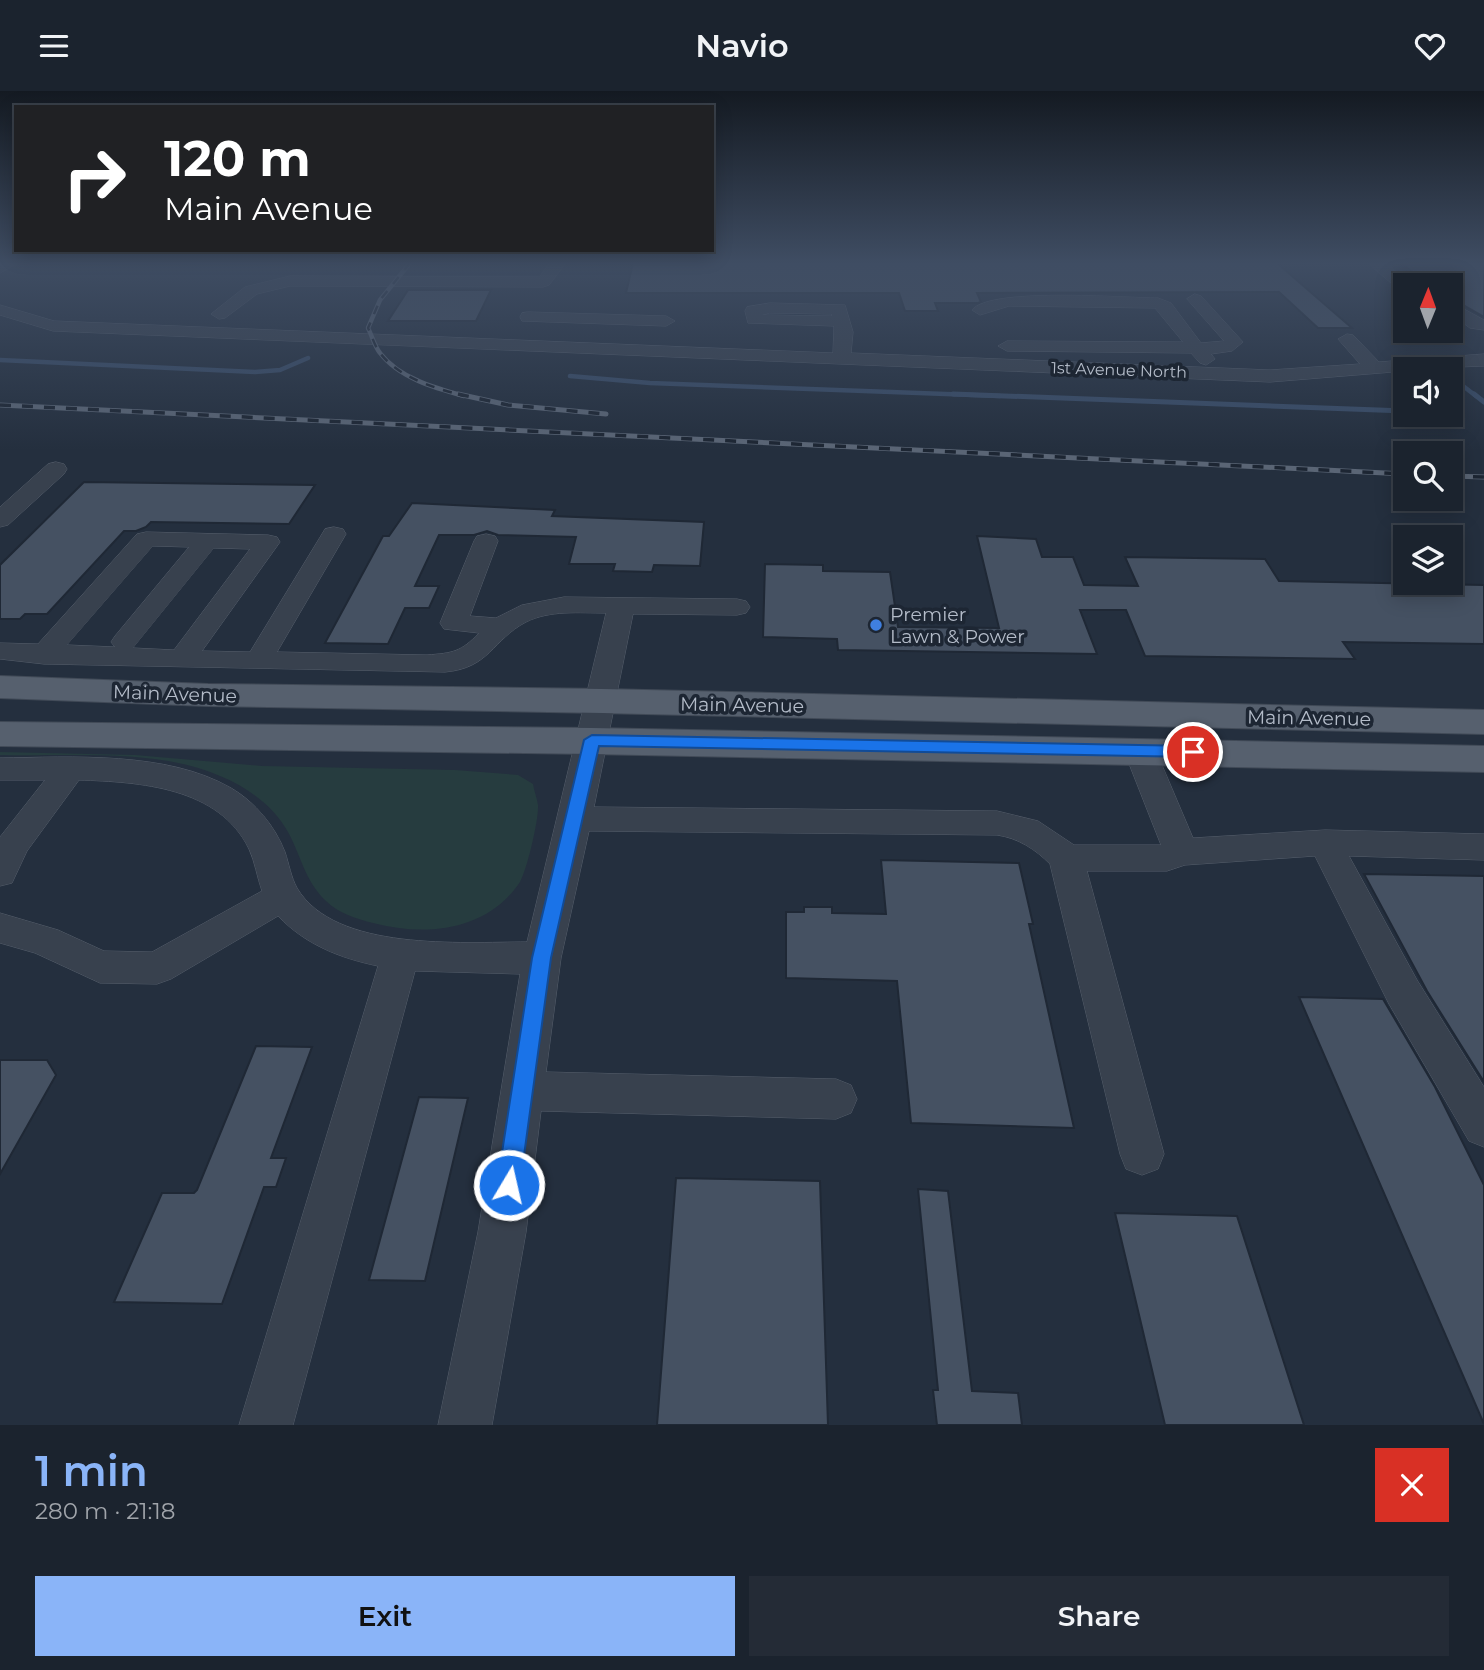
<!DOCTYPE html>
<html lang="en">
<head>
<meta charset="utf-8">
<style>
	body { margin:0; font-family:Montserrat,sans-serif; background:#242b36; color:#f1f3f6; height:100vh; display:flex; flex-direction:column; font-size:26px; white-space:nowrap }
	* { box-sizing:border-box; margin:0 }
	p { font-size:23px; color:#a0a4aa }
	.icon { flex:none; width:38px; height:38px; fill:none; stroke:currentColor; stroke-width:2; stroke-linecap:round; stroke-linejoin:round }
	.map { position:relative; height:1334px; overflow:hidden }
	.sheet { display:flex; flex-direction:column; background:#1b232e; flex:1 }
	.sheet>* { flex:none }
	.guide { position:absolute; left:14px; top:14px; width:700px; height:147px; border-radius:0px; box-shadow:0 4px 18px #0003,0 0 0 2px #39404a; background:#202124; color:#fff; overflow:hidden }
	.needle { width:46px; rotate:1deg }
	.controls { position:absolute; left:1393px; top:182px; display:grid; gap:14px }
	.controls a { display:grid; place-items:center; width:70px; height:70px; border-radius:0px; background:#1b232e; box-shadow:0 4px 18px #0003,0 0 0 2px #39404a; font-size:35px }
	.pin { position:absolute; display:grid; place-items:center; width:60px; height:60px; color:#fff; margin:-30px; border:4px solid #fff; border-radius:50%; box-shadow:0 2px 7px #0007 }
	.me { position:absolute; width:77px; margin:-38px; rotate:9deg; stroke-linejoin:round; filter:drop-shadow(0 0 5px #0008) }
	.turn { display:flex; align-items:center; gap:24px; height:147px; padding:0 35px; font-size:32px }
	.turn .icon { width:91px; height:91px; stroke-width:2.5 }
	.turn b { display:block; font-size:49px; line-height:60px }
	.round { display:grid; place-items:center; flex:none; width:74px; height:74px; border-radius:0px; background:#242b36 }
	.headline { display:flex; align-items:center; justify-content:space-between; height:119px; padding:0 35px }
	h1 { font-size:42px; font-weight:600; line-height:52px; color:#8ab4f8 }
	.primary-button { display:flex; gap:14px; margin-top:auto; padding:14px 35px }
	.primary-button a { flex:1; height:80px; border-radius:0px; background:#8ab4f8; color:#111; font-size:28px; font-weight:600; line-height:80px; text-align:center }
	.primary-button a+a { background:#242b36; color:#f1f3f6 }
	header { display:flex; justify-content:space-between; align-items:center; height:91px; padding:0 35px; background:#1b232e; font-size:32px; font-weight:600 }
	.map>svg:first-child { display:block }
	.green { fill:#263c3f }
	.lines { fill:none; stroke-linecap:round; stroke-linejoin:round }
	.stream-far1 { stroke:#394c67; stroke-width:4.5 }
	.stream { stroke:#394c67; stroke-width:5 }
	.building { fill:#455162; stroke:#1f2835; stroke-width:2 }
	.minor-casing { stroke:#565f6c; stroke-width:1 }
	.major-casing { stroke:#414a57; stroke-width:2 }
	.minor { fill:#38414e; fill-rule:evenodd }
	.major { fill:#56606e; fill-rule:evenodd }
	.rail-far1-casing { stroke:#5a6575; stroke-width:4.5 }
	.rail-casing { stroke:#5a6575; stroke-width:5 }
	.rail-far1 { stroke:#1d2633; stroke-width:2.5; stroke-dasharray:9; stroke-linecap:butt }
	.rail { stroke:#1d2633; stroke-width:3.5; stroke-dasharray:11; stroke-linecap:butt }
	.route { fill:#1a73e8; stroke:#114b97; stroke-width:2 }
	.shop-dot { fill:#3f7fe0; stroke:#1d2633; stroke-width:2.5 }
	.labels { text-anchor:middle; dominant-baseline:central; stroke-width:7; stroke-linejoin:round; paint-order:stroke }
	.far-street-label { font-size:16px; fill:#b4bcc9; stroke:#1d2633 }
	.poi-label { font-size:19px; fill:#b4bcc9; stroke:#1d2633; text-anchor:start }
	.street-label { font-size:19px; fill:#b4bcc9; stroke:#1d2633 }
</style>
</head>
<body>
<header><svg class="icon" aria-label="menu" viewBox="0 0 24 24"><path d="M4 6h16M4 12h16M4 18h16"/></svg>Navio<svg class="icon" aria-label="heart" viewBox="0 0 24 24"><path d="M12 20l-8-8c-3-5 5-10 8-4 3-6 11-1 8 4z"/></svg></header>
<div class="map">
<svg width="1484" height="1334" viewBox="0 0 1484 1334">
	<rect width="100%" height="100%" fill="#242f3e"/>
	<path class="green" d="M0,661L135,664L262,675L455,679L518,684L533,693C534,700 537,707 538,714C539,728 527,779 520,791C487,840 426,846 373,832C357,828 338,822 326,810C305,790 301,765 288,741C274,715 247,696 220,685C157,657 68,666 0,664Z"/>
	<g class="lines">
		<path class="stream-far1" d="M0,269L255,281L280,279L308,267
			M570,285L650,292L1000,305
			M1454,288L1476,305"/>
		<path class="stream" d="M953,303L1405,320
			M1474,303L1484,311"/>
	</g>
	<path class="building" d="M633,172H1277L1352,237H1318L1279,201L977,202L981,211L978,212H935L938,220H905L899,202H626Z
		M1400,172H1484V226L1451,207V194H1432Z
		M408,199H491L476,230H388Z
		M84,391L315,394L289,433L151,431L146,436L136,440H124L47,523H25L20,528H0V474Z
		M412,412L555,419L552,425L704,431L700,475L654,474L652,481L613,480L615,473H569L576,446L498,444L487,440L474,444H439L415,495H439L429,517H405L388,553L325,552L383,445H389Z
		M977,445L1036,448L1042,466H1073L1084,494L1138,495L1125,466L1265,468L1279,490L1484,494V553L1343,551L1355,568L1145,565L1126,519H1080L1097,563L838,559L837,548L763,546L765,473L823,474V480L890,481L898,536L999,537Z
		M881,769L1019,772L1033,833H1029L1074,1037L911,1032L897,890L786,887V821H804V816H832V822L886,823Z
		M1364,783L1484,785V991L1427,900Z
		M1299,906L1383,908L1435,996L1484,1094V1333Z
		M256,955L312,956L271,1067H286L276,1096H264L222,1213L114,1211L162,1102H194L197,1099Z
		M0,969H47L56,984L0,1083Z
		M419,1006L468,1007L425,1190L369,1189Z
		M676,1087L820,1090L828,1334H657Z
		M918,1098L948,1100L972,1300L1018,1302L1022,1334H937L933,1299H938Z
		M1115,1122L1237,1125L1304,1334H1165Z"/>
	<g class="lines">
		<defs>
			<path id="minor" d="M0,172H18L0,182Z
				M550,172H566L549,194L543,196L290,195L257,203L225,227L219,228L211,223L245,196L290,185L539,186Z
				M1368,172H1386L1410,193L1405,197L1396,196Z
				M1195,203L1201,205L1243,251L1232,260L1211,263L1215,268L1206,274L1200,272L1191,262L1007,260L998,255L1007,250L1183,251L1155,217L1009,215L980,224L972,219C990,196 1124,207 1158,207L1171,212L1201,252L1224,250L1187,208Z
				M1451,211L1484,229V239L1470,237L1451,223Z
				M770,212L845,214L853,241L851,262L1270,279L1360,273L1338,248L1347,243L1353,244L1379,271L1484,263V275L1405,278V280L1270,291L53,240L0,224V214L54,230L833,262L834,235L748,232L745,220L747,216ZM770,222L832,223V225L762,224Z
				M528,221L666,225L675,230L666,235L522,230L520,226L522,222Z
				M56,371L64,373L67,378L64,383L8,434L0,436V416L48,373Z
				M334,436L343,438L346,443L277,561L427,564C453,562 461,561 479,542L444,538L440,532L474,450L477,445L486,443L495,445L498,450L470,525L496,527L522,514L564,506L737,508L746,510L750,516L746,522L737,524L633,523L594,716L997,720L1038,730L1074,754H1161L1124,660L1129,653L1140,649L1151,653L1156,660L1193,747L1325,739L1484,743V769L1349,765L1417,889L1484,996V1056L1469,1050L1389,913L1315,765L1185,774L1167,780H1087L1164,1063L1158,1078L1142,1084L1126,1078L1120,1063L1050,773C1035,758 1018,747 997,744L589,740L561,867L546,981L836,988L851,994L857,1008L851,1022L836,1028L541,1020L526,1141L492,1334H438L478,1141L520,883L415,880L293,1334H239L378,875C340,867 306,854 278,825L171,888L157,893L100,892L35,862L0,852V822L58,839L104,860L152,861L262,800C257,786 255,771 249,758C219,696 140,691 79,689L27,760L12,792L0,795V746L45,689H0V667C72,666 167,660 231,697C255,711 275,735 285,761C289,773 291,786 297,797C335,861 462,851 527,851L606,522C579,522 550,519 526,531C492,549 490,577 445,581L44,573L0,568V552L38,553L137,443L146,441L268,444L277,446L280,451L202,560L250,561L322,443L325,438ZM153,455L189,456L115,545L111,551L115,556L67,554ZM214,457L250,458L174,559L133,557Z"/>
			<path id="major" d="M0,585L208,593L602,598L1484,619V643L602,622L208,615L0,607Z
				M0,631L592,637L1484,655V681L592,663L0,655Z"/>
		</defs>
		<use href="#minor" class="minor-casing"/>
		<use href="#major" class="major-casing"/>
		<use href="#minor" class="minor"/>
		<use href="#major" class="major"/>
		<defs>
			<path id="rail-far1" d="M410,172L380,209L368,237C372,245 375,256 380,262C399,287 435,297 464,305"/>
			<path id="rail" d="M458,303L508,314L606,323
				M0,314L1405,383
				M1451,385L1484,386"/>
		</defs>
		<use href="#rail-far1" class="rail-far1-casing"/>
		<use href="#rail" class="rail-casing"/>
		<use href="#rail-far1" class="rail-far1"/>
		<use href="#rail" class="rail"/>
	</g>
	<linearGradient id="sky" x2="0" y2="1"><stop stop-color="#141a22"/><stop offset="0.48" stop-color="#3f4d63"/><stop offset="1" stop-color="#3f4d63" stop-opacity="0"/></linearGradient>
	<rect width="1484" height="359" fill="url(#sky)"/>
	<path class="route" d="M592,644L1193,655L1201,661L1193,666L599,655L551,867L520,1094L517,1102L509,1105L501,1102L497,1094L532,867L584,649Z"/>
	<circle class="shop-dot" cx="876" cy="534" r="7"/>
	<g class="labels">
		<g class="far-street-label">
			<text transform="translate(1119 279) rotate(2)">1st Avenue North</text>
		</g>
		<g class="poi-label">
			<text x="890" y="523">Premier<tspan x="890" dy="22">Lawn &amp; Power</tspan></text>
		</g>
		<g class="street-label">
			<text transform="translate(175 603) rotate(2)">Main Avenue</text>
			<text transform="translate(742 614) rotate(1)">Main Avenue</text>
			<text transform="translate(1309 627) rotate(1)">Main Avenue</text>
		</g>
	</g>
</svg>
<div class="controls">
<a><svg class="needle" viewBox="-14 -14 28 28"><path d="M0-13l5 13h-10z" fill="#e53935"/><path d="M0 13l5-13h-10z" fill="#a0a4aa"/></svg></a>
<a><svg class="icon" aria-label="sound" viewBox="0 0 24 24"><path d="M4 9h4l5-4v14l-5-4H4zM17 9q2 3 0 6"/></svg></a>
<a><svg class="icon" aria-label="search" viewBox="0 0 24 24"><circle cx="10" cy="10" r="6"/><path d="M15 15l6 6"/></svg></a>
<a><svg class="icon" aria-label="layers" viewBox="0 0 24 24"><path d="M12 4l9 5-9 5-9-5zM3 14l9 5 9-5"/></svg></a>
</div>
<div class="pin" style="left:1193px;top:661px;background:#d93025"><svg class="icon" aria-label="arrive" viewBox="0 0 24 24"><path d="M6 21V4h12l-3 4 3 4H6"/></svg></div>
<svg class="me" style="left:509px;top:1094px" viewBox="-20 -20 40 40"><circle r="17" fill="#1a73e8" stroke="#fff" stroke-width="3"/><path d="M0-11L8 9 0 5-8 9z" fill="#fff"/></svg>
<div class="guide">
<div class="turn"><svg class="icon" aria-label="right" viewBox="0 0 24 24"><path d="M7 20v-9h11M14 6l5 5-5 5"/></svg><div><b>120 m</b>Main Avenue</div></div>
</div>
</div>
<section class="sheet">
<div class="headline"><div><h1>1 min</h1><p>280 m · 21:18</p></div><a class="round" style="background:#d93025;color:#fff"><svg class="icon" aria-label="close" viewBox="0 0 24 24"><path d="M6 6l12 12M18 6L6 18"/></svg></a></div>
<div class="primary-button"><a>Exit</a><a>Share</a></div>
</section>
</body>
</html>
